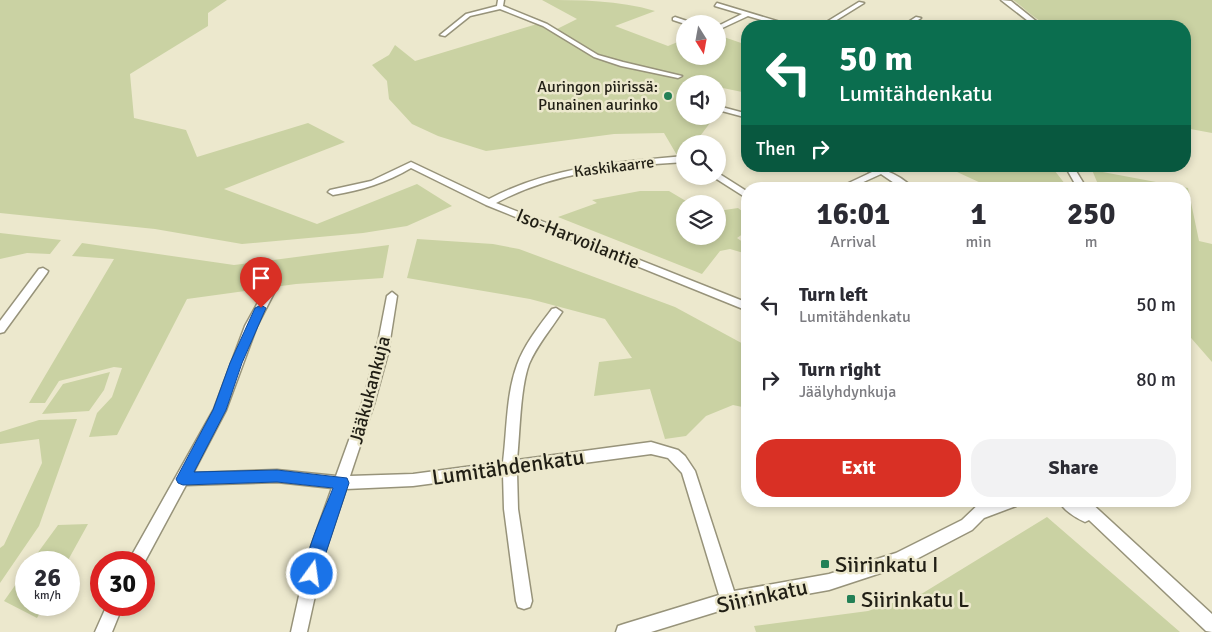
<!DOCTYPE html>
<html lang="en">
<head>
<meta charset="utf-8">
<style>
	body { margin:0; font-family:Signika,sans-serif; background:#f2f2f3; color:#2b2b33; height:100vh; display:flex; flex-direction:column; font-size:19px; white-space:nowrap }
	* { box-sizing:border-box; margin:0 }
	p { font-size:16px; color:#7c7c81 }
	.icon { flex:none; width:28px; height:28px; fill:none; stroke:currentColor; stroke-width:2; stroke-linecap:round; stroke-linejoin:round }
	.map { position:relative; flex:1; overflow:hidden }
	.drawer { position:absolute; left:741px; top:182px; width:450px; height:325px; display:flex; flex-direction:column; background:#fff; border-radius:20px; box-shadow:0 2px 8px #0003 }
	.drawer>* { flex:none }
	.top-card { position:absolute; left:741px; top:20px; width:450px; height:152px; border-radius:20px; box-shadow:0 2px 8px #0003; background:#0b6e4f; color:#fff; overflow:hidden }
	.needle { width:32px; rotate:169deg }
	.buttons { position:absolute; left:676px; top:15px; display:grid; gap:10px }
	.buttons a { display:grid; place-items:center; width:50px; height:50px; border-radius:50%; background:#fff; box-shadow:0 2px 8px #0003; font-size:25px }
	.speed { position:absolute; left:15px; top:551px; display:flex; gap:10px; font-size:25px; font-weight:700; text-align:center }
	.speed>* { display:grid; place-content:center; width:65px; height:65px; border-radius:50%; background:#fff; box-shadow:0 2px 8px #0003; line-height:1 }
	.speed small { font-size:12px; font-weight:400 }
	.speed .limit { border:8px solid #d22; background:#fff; color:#111 }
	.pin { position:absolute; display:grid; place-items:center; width:42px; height:42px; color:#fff; margin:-51px -21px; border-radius:50% 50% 50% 0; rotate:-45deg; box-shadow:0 0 5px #0007 }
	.pin .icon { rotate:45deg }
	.me { position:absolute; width:55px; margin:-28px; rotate:14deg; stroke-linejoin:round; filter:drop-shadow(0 0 4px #0008) }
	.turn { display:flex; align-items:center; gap:18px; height:105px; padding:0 15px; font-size:22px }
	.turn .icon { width:65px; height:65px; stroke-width:2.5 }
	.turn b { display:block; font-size:35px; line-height:42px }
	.then { display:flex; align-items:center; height:48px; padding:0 15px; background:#0003; gap:10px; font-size:19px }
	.eta { display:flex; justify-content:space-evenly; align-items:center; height:85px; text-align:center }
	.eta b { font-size:30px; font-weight:700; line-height:35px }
	.button { display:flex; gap:10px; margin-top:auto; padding:10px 15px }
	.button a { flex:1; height:58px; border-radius:20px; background:#d93025; color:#fff; font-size:20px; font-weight:700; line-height:58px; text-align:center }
	.button a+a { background:#f2f2f3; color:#2b2b33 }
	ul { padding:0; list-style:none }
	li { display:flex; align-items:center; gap:15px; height:75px; padding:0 15px }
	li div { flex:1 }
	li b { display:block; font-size:19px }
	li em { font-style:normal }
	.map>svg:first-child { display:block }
	.green { fill:#cad2a3 }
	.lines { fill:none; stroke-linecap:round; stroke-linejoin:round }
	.minor-casing { stroke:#97937a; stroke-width:3 }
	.minor { fill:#fff; fill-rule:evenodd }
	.route { fill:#1a73e8; stroke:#114b97 }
	.poi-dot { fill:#238056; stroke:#ece8cd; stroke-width:2 }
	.labels { text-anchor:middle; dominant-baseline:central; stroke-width:5; stroke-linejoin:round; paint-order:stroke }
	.far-poi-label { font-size:16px; fill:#211f15; stroke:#ece8cd; text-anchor:end }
	.far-street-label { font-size:16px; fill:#211f15; stroke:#ece8cd }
	.street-label { font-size:19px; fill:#211f15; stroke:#ece8cd }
	.near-street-label { font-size:22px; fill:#211f15; stroke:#ece8cd }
	.near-poi-label { font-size:22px; fill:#211f15; stroke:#ece8cd; text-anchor:start }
</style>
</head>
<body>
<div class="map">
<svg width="1212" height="632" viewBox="0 0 1212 632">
	<rect width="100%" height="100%" fill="#ece8cd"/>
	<path class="green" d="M0,0H227L208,13V26L130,74L134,118L186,130L197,157L308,123L345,142L224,189L317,224L417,184L452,206L407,226L363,233L242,244L155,229L0,213Z
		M542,0C581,0 618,0 655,11L615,26L668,46L685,39V56H718V35L747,45V93L718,87V84H685V116L713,119L694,144H685V156L678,157L664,133L614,134L486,151L438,136L412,124L389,99L387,81L372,65L389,55L395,45L415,61L537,24L551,32L577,19Z
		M1013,0H1212V133L1185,128V26H1051C1036,21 1026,9 1013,0Z
		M944,166H1051L1069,189H994Z
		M1092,170L1188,188L1199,241L1212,244V362L1185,331V189H1100Z
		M640,191H669L691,204H685V236H718V211L738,208L747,215V231L737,238L747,245V254L730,249L720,251L702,274L558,217L597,203L592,200Z
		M0,233L61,240L50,254L27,253L0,259Z
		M417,239L493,244L519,249L675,307L747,346V408L733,405L706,416L686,436L665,439L650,389L594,396L599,362L632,358L605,319L530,299L407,278Z
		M82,243L234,265L389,245L383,278L296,284L187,299L117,435L89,437L97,413L112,397L122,368L114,367L59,381L45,403H29L114,259L72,256Z
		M110,372L104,390L89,411L42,414L63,384Z
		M77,419L39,526L0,583V548L4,545L42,463L39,439L0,444V432L39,420Z
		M1047,517L1180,632H756L754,626L868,611L923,593Z
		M88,524L67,562H31L58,525Z
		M26,570V605H44L37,618L4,601Z"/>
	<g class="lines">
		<defs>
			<path id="minor" d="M498,0H504L503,6L547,24L598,55L623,62L682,76L678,78L621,66L594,57L543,26L500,9L470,16L445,36L440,35L466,14L497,6Z
				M1001,0L1011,1L1042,26L1032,24Z
				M859,2L864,3L827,26H820Z
				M717,3L790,25L791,26H782L748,16L718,30V26L742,14L715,6Z
				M675,17L693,23L694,24H685L673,20V18Z
				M916,17L921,18L909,26H902Z
				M718,106L748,114V118L718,110Z
				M685,156V162C620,166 555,171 496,203L748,303V311L486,205L411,168C386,183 362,190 333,195L328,192L330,190L371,181L411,162L489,199C550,167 617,162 685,156Z
				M852,166C877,166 896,171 914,189H903L881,174L848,189H836L872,172Z
				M1065,166H1073L1087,189H1078Z
				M718,173L748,192V199L715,178L714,176H718Z
				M43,268L48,271L47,273L4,332L0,333V321L39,269Z
				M270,287L275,291L257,326L226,410L193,473L277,470L336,476L362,404L376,353L387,296L392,292L397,296L388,353L374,404L350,476L413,474L503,462C507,431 506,395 517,365C524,345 539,326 552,309L556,308L562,312C551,329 537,345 529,364C520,389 520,433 517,460L651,442L678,450L685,456L695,471L734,591L829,574L896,553L962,520L982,501H1018L1016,506L984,518L972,530L905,565L829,590L729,608L651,632H616L618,626L624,624L719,595L682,473L668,458L651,454L517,472L518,509L532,601L530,607L524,609L518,607L516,601L504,509L503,474L413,486L346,489L324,555L307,632H291L308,555L332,488L277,482L186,485L144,563L128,562L214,409L245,326L266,288Z
				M1059,501H1089L1212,614V632L1206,631L1089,520L1085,522C1076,518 1063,510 1059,501Z
				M107,605H123L112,632H95Z"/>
		</defs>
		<use href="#minor" class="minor-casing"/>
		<use href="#minor" class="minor"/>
	</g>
	<path class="route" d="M261,305L266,308L242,363L226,410L194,472L277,470L347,478L349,483L317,580L312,582L306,580C299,563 326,507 333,488L277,482L183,485L178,483L176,479L213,410L230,363L255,308Z"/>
	<g class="poi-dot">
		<circle cx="668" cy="96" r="5"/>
		<rect x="820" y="559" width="10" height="10" rx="2.5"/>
		<rect x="846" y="594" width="10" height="10" rx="2.5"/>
	</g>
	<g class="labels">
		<g class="far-poi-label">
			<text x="658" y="87">Auringon piirissä:<tspan x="658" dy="18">Punainen aurinko</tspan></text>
		</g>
		<g class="far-street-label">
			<text transform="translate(614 167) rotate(-7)">Kaskikaarre</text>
		</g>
		<g class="street-label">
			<text transform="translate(578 239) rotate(22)">Iso-Harvoilantie</text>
			<text transform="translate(370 390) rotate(-75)">Jääkukankuja</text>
		</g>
		<g class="near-street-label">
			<text transform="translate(508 467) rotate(-8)">Lumitähdenkatu</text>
			<text transform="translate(762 596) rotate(-12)">Siirinkatu</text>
		</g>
		<g class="near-poi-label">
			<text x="835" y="564">Siirinkatu I</text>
			<text x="861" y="599">Siirinkatu L</text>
		</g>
	</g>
</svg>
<div class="buttons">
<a><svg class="needle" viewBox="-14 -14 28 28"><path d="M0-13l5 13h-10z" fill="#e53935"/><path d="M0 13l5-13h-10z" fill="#7c7c81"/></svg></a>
<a><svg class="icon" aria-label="sound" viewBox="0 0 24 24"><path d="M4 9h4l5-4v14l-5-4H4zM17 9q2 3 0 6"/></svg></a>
<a><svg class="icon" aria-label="search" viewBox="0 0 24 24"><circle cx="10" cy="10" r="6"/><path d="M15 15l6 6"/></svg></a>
<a><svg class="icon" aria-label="layers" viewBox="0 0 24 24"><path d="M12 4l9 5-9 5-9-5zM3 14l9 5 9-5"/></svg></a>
</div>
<div class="speed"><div>26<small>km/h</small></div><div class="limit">30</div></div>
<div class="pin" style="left:261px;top:308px;background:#d93025"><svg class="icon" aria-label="arrive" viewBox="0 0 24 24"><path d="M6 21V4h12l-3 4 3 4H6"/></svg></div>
<svg class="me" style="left:312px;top:574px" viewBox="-20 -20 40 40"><circle r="17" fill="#1a73e8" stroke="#fff" stroke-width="3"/><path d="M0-11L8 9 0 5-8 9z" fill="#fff"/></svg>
<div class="top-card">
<div class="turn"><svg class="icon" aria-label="left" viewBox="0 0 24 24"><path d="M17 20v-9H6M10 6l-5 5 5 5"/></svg><div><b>50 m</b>Lumitähdenkatu</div></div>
<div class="then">Then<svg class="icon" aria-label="right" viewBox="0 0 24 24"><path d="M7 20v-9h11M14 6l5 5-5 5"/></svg></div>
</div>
<section class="drawer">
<div class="eta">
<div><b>16:01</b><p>Arrival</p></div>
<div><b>1</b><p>min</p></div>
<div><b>250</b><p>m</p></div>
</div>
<ul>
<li><svg class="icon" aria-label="left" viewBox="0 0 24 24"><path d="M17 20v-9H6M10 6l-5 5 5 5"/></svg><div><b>Turn left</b><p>Lumitähdenkatu</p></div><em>50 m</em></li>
<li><svg class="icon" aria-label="right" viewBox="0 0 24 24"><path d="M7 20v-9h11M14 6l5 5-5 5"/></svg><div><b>Turn right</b><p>Jäälyhdynkuja</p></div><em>80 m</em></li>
</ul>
<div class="button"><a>Exit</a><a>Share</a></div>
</section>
</div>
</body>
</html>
